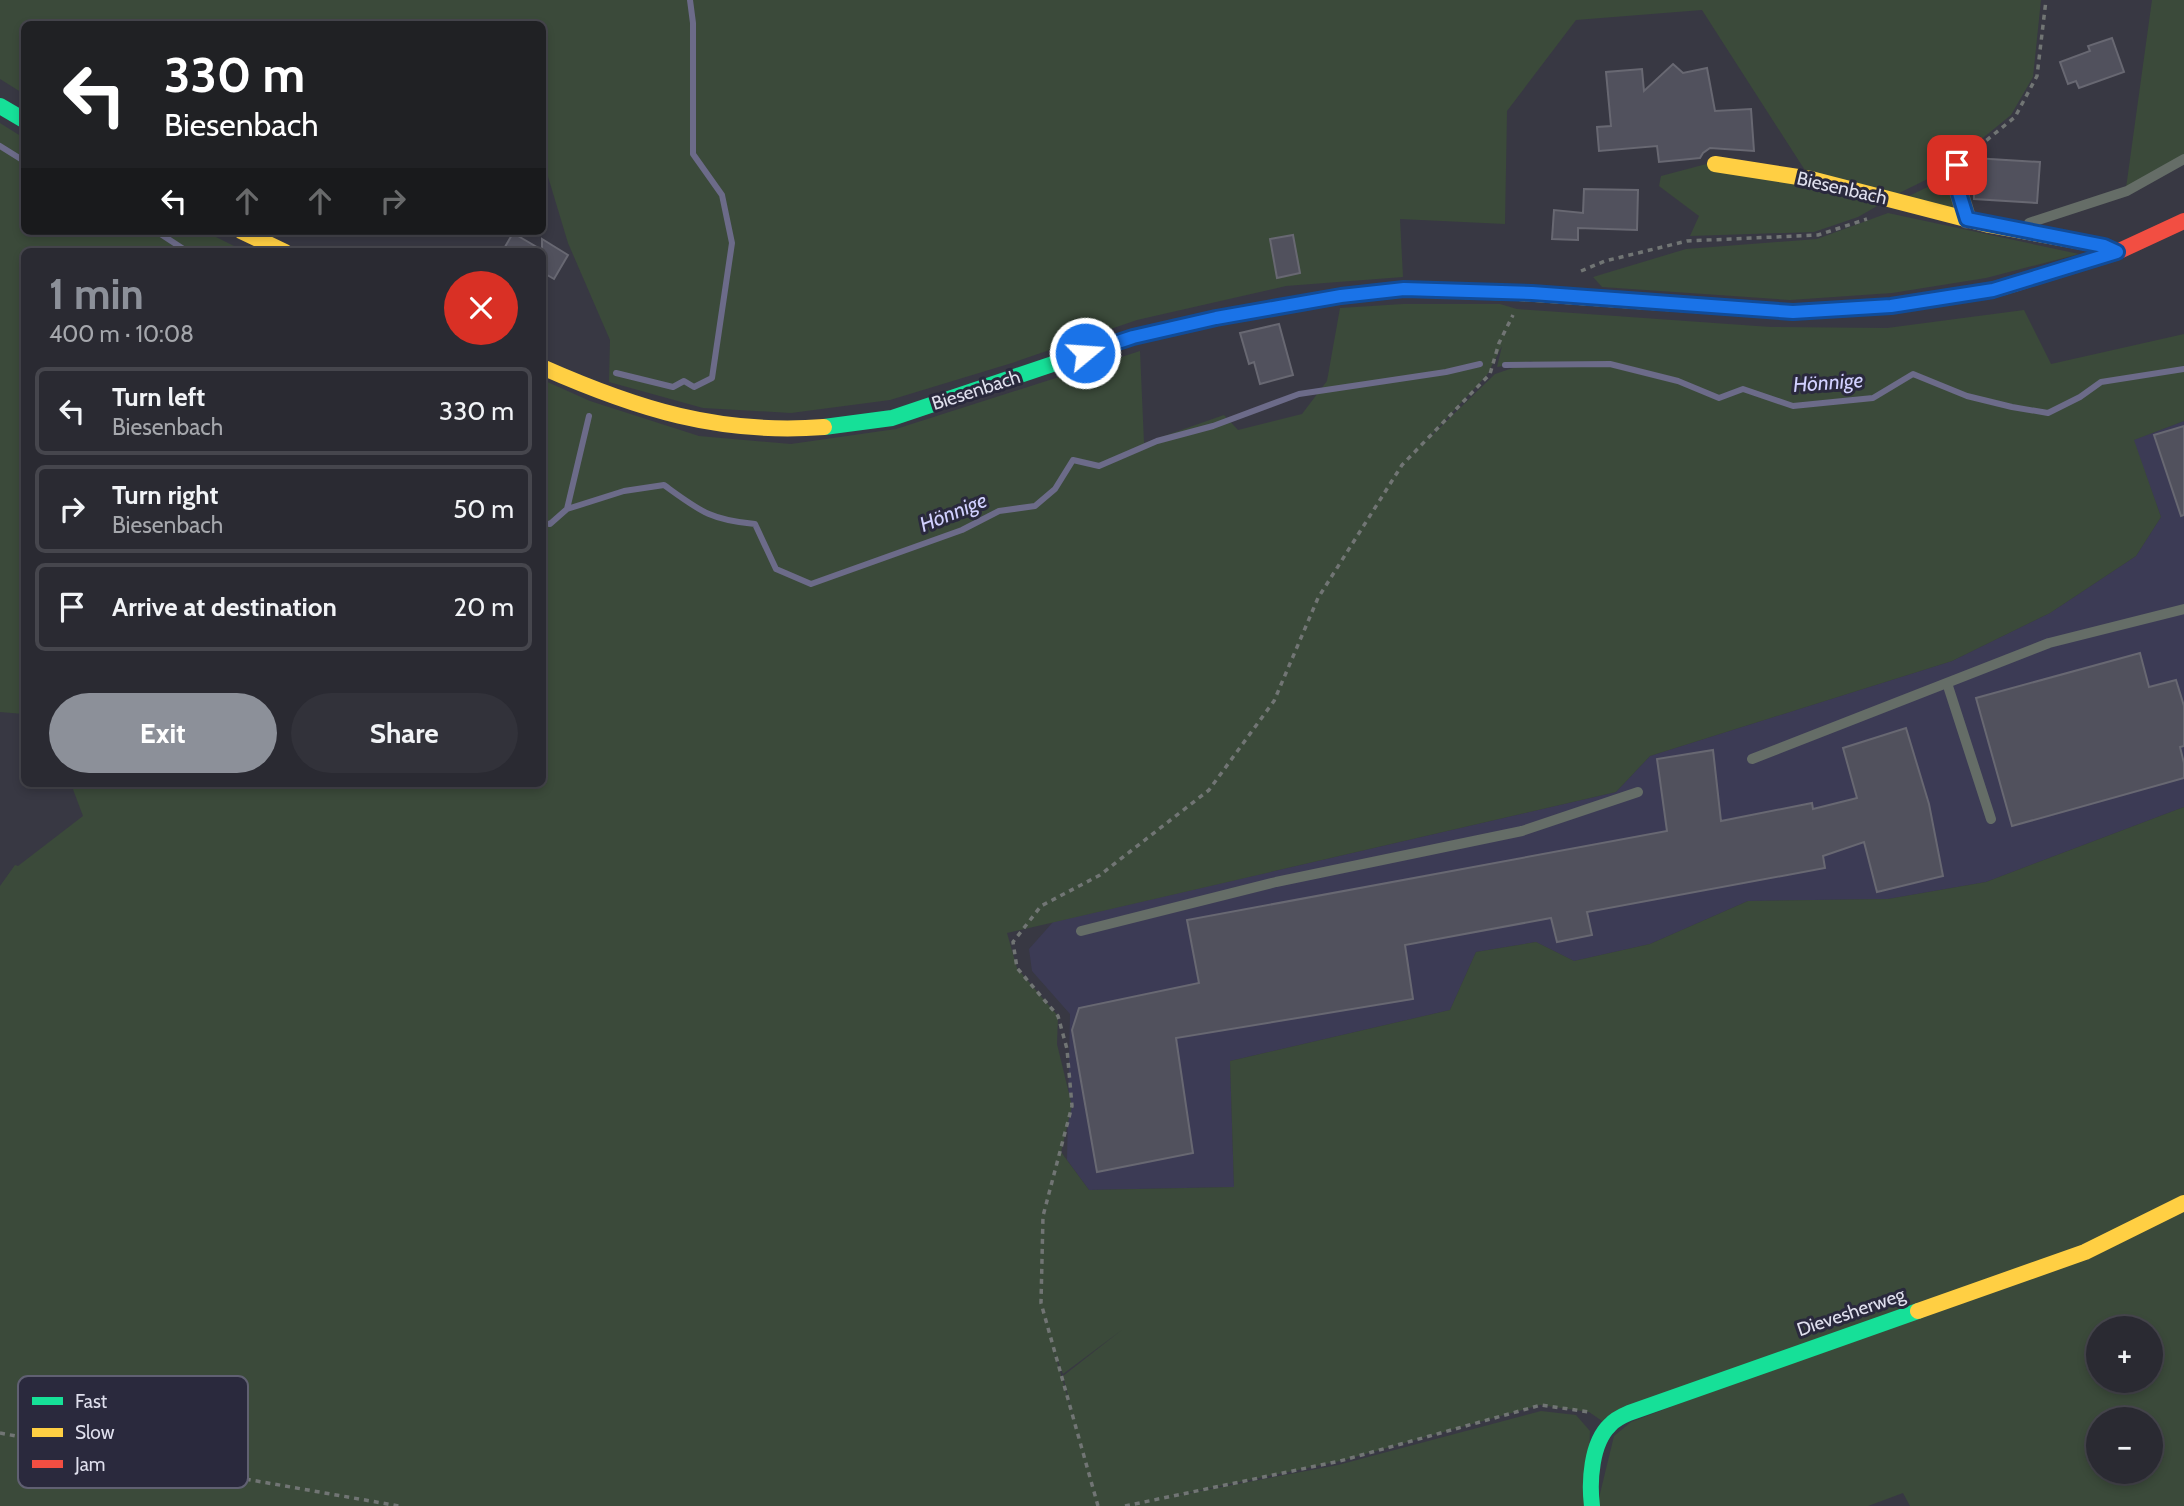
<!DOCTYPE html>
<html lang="en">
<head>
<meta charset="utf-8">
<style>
	body { margin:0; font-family:Cabin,sans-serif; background:#32323a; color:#f1f3f6; height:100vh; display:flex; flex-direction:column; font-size:26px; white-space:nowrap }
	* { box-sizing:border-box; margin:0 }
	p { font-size:23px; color:#a5a7ac }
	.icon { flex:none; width:38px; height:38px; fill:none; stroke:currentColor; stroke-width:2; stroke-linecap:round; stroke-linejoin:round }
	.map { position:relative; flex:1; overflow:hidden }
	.drawer { position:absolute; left:21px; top:248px; width:525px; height:539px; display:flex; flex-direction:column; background:#2a2a32; border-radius:10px; box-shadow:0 4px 10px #0003,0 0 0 2px #46464d }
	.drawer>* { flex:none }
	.top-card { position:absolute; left:21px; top:21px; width:525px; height:214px; border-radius:10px; box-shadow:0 4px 10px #0003,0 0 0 2px #46464d; background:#202124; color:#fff; overflow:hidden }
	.fabs { position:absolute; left:2086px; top:1316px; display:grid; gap:14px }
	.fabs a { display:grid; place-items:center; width:77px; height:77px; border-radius:50%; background:#2a2a32; box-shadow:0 4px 10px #0003,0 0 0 2px #46464d; font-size:35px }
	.pin { position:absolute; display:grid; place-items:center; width:60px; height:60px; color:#fff; margin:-30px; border-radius:14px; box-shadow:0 4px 10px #0006 }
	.me { position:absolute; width:77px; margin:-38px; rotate:72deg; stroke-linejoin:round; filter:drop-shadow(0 0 5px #0008) }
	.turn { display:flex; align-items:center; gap:24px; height:147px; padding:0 28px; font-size:32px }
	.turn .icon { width:91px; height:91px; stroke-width:2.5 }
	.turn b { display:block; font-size:49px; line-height:60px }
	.lanes { display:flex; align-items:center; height:66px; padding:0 28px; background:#0003; justify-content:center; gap:35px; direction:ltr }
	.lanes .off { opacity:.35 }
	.round { display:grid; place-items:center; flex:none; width:74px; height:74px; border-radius:37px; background:#32323a }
	.head { display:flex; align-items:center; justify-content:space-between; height:119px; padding:0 28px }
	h1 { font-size:42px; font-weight:800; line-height:52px; color:#8c9099 }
	.action { display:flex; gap:14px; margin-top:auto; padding:14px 28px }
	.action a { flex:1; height:80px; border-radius:42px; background:#8c9099; color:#fff; font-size:28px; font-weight:800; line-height:80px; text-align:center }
	.action a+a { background:#32323a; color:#f1f3f6 }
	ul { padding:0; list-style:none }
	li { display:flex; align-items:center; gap:21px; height:88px; margin:0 14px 10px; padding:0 14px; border:4px solid #46464d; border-radius:10px }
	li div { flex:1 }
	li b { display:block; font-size:26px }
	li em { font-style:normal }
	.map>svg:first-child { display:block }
	.built { fill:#3c3b55 }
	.green { fill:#3b4a3a; fill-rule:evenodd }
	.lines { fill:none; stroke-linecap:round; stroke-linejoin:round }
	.stream { stroke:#6c6b89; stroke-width:6 }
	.building { fill:#51515d; stroke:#686872; stroke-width:2 }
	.path { stroke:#717574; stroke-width:3.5; stroke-dasharray:5 5; stroke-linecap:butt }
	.lane { stroke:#656d67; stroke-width:10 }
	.street { stroke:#656d67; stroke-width:19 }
	.fast { stroke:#16e098; stroke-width:16 }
	.slow { stroke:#ffcf43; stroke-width:16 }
	.jam { stroke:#f24e42; stroke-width:16 }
	.route-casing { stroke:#114b97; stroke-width:18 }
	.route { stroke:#1a73e8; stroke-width:12 }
	.labels { text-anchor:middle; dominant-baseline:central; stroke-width:6; stroke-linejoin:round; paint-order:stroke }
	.street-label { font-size:19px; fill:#dfdfed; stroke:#2a293d }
	.water-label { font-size:21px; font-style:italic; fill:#d1d0ff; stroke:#2a293d }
	.key { fill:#2a293d; stroke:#606072; stroke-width:2 }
	.key-label { font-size:19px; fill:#dfdfed }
</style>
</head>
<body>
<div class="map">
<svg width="2184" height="1506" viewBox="0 0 2184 1506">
	<rect width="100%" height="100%" fill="#383843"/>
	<path class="built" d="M2184,421V807L1986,882L1888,899L1748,901L1650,944L1574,961L1536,942L1476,952L1450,1010L1230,1061L1234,1187L1089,1190L1067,1160L1070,1014L1032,971L1029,949L1053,922L1616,792L1650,756L1952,661L2050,613L2136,556L2161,517L2133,440Z"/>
	<path class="green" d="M0,0H2041L2033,77L2011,115L1940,173L1893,196L1808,175L1702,10L1576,20L1507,111L1505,224L1400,219L1403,277L1286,286L1137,320L1012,363L890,400L791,413L703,408L609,382L610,340L568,243L543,160L542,24H24V94L0,79Z
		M2152,0H2184V155L2126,188Z
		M0,123L24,138V231H204L246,252H24V714L0,712Z
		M1714,162L1886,201L1858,217L1814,232L1690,236L1699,216L1659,186L1661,176Z
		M1950,176L1960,214L1905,198Z
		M1888,213L2079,254L1986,278L1892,293L1790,300L1602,287L1593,277L1686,249L1817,239Z
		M1403,304H1500L1517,309L1771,327L1887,328L2024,310L2051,364L2184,334V421L2134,440L2161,517L2136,556L2050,613L1952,661L1650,756L1616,792L1007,933L1017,968L1058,1016L1057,1044L1072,1106L1061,1152L1089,1190L1234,1187L1230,1061L1450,1010L1476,952L1536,942L1574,961L1650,944L1748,901L1888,899L1986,882L2184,807V1195L2082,1247L1608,1425L1589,1412L1540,1405L1340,1461L1163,1498L1338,1465L1541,1411L1576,1415L1590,1431L1587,1506H0V886L15,865L18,866L83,816L71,784H542L543,380L590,401L699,436L791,444L896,429L1140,351L1144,443L1224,415L1238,430L1302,414L1327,381L1340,308ZM1502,346L1497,367L1533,361L1495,374L1422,445L1487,375ZM1123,1329L1063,1376L1074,1419L1054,1351L1063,1374Z
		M2184,1212V1506H1910L1903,1493L1868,1506H1597L1614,1436L1631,1422ZM2098,1328H2151V1381H2098ZM2098,1419H2151V1472H2098Z"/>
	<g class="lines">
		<path class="stream" d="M0,146L24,161
			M156,231L188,252
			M1505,365L1610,364L1678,381L1719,398L1743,389L1793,406L1873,398L1913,374L1967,396L2012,407L2048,413L2080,397L2101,382L2184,369
			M616,373L673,387L684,381L694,387L712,378L732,243L722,195L693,154V23L690,0
			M567,509L589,416
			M542,523L550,524L567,509L624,491L664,485C700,511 710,520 755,524L776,569L811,584L962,530L999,511L1035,506L1055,489L1073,460L1099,466L1157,441L1213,426L1299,394L1446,372L1480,364"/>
	</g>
	<path class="building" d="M2112,38L2124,72L2079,88L2076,81L2068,84L2060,62L2090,51L2088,46Z
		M1673,64L1683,73L1707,68L1715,111L1751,109L1754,151L1710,148L1703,153L1700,158L1659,162L1657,146L1599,151L1597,127L1611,126L1606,72L1642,69L1644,91Z
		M1974,158L2040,162L2037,203L1974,199Z
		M1584,189L1638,190L1637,230L1578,228V240L1552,239L1554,210L1583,213Z
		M513,233L542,250V239L568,255L554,279L542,272V252H502Z
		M1293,235L1300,273L1277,278L1270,239Z
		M1279,324L1293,375L1260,384L1254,362L1249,364L1240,333Z
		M2184,426V515L2181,516L2154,435Z
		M2140,653L2149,687L2176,680L2184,706V746L2180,747L2184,763V778L2012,826L1976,698Z
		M1906,728L1929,804L1943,876L1877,892L1864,842L1823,856L1825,868L1587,912L1592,935L1557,942L1551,918L1405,945L1413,999L1176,1038L1193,1153L1097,1172L1072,1030L1079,1008L1199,983L1187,920L1667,831L1657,759L1713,750L1721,821L1812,803L1813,809L1857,798L1843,748Z"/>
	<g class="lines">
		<path class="path" d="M1971,153L2015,117L2037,76L2046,0
			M1581,271L1605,261L1687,241L1818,235L1867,219
			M0,1433L211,1473L399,1506
			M1098,1506L1041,1303L1043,1216L1072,1106L1067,1049L1058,1016L1017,968L1013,942L1041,906L1100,875L1209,790L1274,701L1318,598L1402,465L1490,374L1499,343L1513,315
			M1125,1506L1340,1461L1541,1405L1589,1412"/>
		<path class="lane" d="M2029,223L2127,191L2184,159
			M1947,683L1991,819
			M1752,759L2049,643L2184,609
			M1081,931L1276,882L1522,831L1638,792"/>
		<path class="street" d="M1957,165L1959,193L1967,219"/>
		<path class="fast" d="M0,106L24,120
			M824,427L892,418L1133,337L1216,318L1341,296L1404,289L1519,293
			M1592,1506C1589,1482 1591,1443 1610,1425C1615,1419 1622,1416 1629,1413L1918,1311"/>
		<path class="slow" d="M1715,164L1811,179L1989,225L2104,246L2117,252
			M241,231L285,252
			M1519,293L1793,312L1891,306L1993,290L2017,283
			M542,367C637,409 719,435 824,427
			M1918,1311L2085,1252L2184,1203"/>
		<path class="jam" d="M2017,283L2117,252L2184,221"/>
	</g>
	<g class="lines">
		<defs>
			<path id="route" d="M1085,353L1133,337L1216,318L1341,296L1404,289L1532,293L1793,312L1891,306L1993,290L2117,252L2104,246L1967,219L1959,193L1957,165"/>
		</defs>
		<use href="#route" class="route-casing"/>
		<use href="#route" class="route"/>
	</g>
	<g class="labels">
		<g class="street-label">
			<text transform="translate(1842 188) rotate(13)">Biesenbach</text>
			<text transform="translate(976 390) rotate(-18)">Biesenbach</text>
			<text transform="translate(1851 1312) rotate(-19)">Dievesherweg</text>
		</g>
		<g class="water-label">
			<text transform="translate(1828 382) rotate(-4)">Hönnige</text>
			<text transform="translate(953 512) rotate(-22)">Hönnige</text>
		</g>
	</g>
	<rect x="18" y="1376" width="230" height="112" rx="10" class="key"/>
	<rect x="32" y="1397" width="31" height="8" fill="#16e098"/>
	<rect x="32" y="1428" width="31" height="9" fill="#ffcf43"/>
	<rect x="32" y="1460" width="31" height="8" fill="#f24e42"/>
	<g class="key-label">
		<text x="75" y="1408">Fast</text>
		<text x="75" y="1439">Slow</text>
		<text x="75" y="1471">Jam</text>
	</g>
</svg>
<div class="fabs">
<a>+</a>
<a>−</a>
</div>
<div class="pin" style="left:1957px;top:165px;background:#d93025"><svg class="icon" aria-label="arrive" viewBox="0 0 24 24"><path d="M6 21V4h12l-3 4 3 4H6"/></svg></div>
<svg class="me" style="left:1085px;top:353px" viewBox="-20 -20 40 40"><circle r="17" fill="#1a73e8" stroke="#fff" stroke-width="3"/><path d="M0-11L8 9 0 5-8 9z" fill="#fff"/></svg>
<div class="top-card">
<div class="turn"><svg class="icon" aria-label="left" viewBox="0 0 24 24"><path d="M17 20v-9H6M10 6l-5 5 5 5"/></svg><div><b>330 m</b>Biesenbach</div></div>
<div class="lanes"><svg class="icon" aria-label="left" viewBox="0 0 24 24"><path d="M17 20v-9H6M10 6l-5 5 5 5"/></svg><svg class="icon off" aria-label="ahead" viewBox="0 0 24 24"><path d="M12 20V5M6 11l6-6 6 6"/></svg><svg class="icon off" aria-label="ahead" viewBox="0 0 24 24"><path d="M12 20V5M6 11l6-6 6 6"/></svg><svg class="icon off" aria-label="right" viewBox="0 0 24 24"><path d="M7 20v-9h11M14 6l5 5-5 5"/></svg></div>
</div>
<section class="drawer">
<div class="head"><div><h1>1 min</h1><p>400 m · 10:08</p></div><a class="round" style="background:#d93025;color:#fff"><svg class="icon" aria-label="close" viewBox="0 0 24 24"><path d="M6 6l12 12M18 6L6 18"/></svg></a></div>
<ul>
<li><svg class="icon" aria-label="left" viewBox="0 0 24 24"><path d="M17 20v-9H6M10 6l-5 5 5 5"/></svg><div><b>Turn left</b><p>Biesenbach</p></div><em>330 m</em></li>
<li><svg class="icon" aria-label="right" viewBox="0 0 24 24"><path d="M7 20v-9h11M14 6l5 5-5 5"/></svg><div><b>Turn right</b><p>Biesenbach</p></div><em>50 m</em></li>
<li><svg class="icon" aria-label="arrive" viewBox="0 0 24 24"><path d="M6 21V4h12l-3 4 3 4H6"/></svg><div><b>Arrive at destination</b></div><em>20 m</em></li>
</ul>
<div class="action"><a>Exit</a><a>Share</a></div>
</section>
</div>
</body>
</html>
